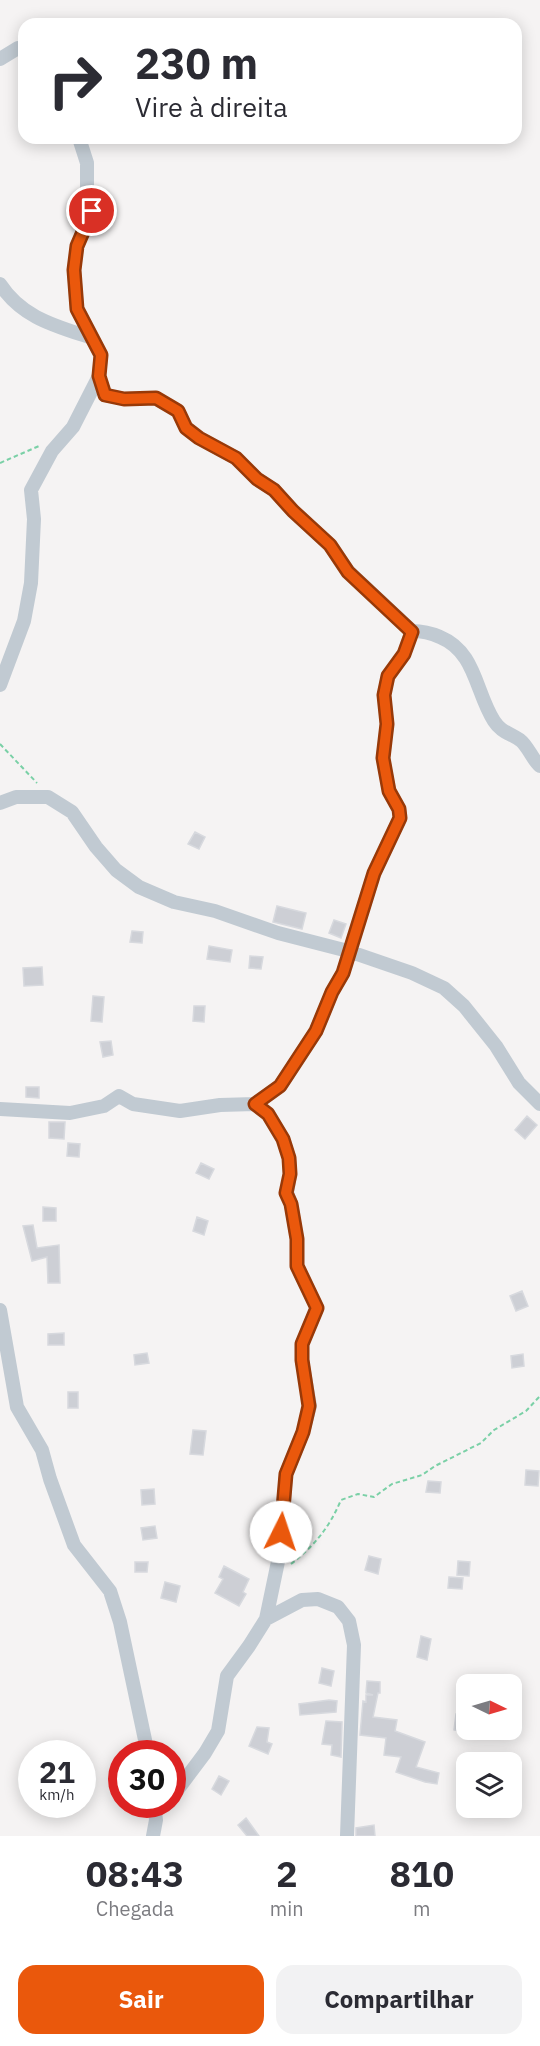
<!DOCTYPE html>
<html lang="pt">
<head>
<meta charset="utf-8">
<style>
	body { margin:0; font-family:"IBM Plex Sans",sans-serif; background:#f2f2f3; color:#2b2b33; height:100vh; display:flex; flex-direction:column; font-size:22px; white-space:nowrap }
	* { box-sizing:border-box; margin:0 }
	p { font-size:20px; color:#7c7c81 }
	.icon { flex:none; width:33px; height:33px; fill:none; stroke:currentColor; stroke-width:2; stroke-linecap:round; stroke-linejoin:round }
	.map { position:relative; height:1836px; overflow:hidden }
	.sheet { display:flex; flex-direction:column; background:#fff; flex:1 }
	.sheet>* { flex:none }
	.banner { position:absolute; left:18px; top:18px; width:504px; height:126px; border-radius:18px; box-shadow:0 3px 15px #0003; background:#fff; color:#2b2b33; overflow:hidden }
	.needle { width:39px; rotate:95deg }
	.controls { position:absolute; left:456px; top:1674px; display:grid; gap:12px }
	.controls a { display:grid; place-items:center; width:66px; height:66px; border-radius:12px; background:#fff; box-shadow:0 3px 15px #0003; font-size:30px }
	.speed { position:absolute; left:18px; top:1740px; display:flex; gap:12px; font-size:30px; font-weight:700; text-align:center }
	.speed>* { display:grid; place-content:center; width:78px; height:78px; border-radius:50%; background:#fff; box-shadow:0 3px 15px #0003; line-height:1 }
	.speed small { font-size:15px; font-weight:400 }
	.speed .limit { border:9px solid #d22; background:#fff; color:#111 }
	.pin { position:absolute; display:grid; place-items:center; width:51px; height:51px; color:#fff; margin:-26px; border:3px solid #fff; border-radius:50%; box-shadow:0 2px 6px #0007 }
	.me { position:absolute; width:66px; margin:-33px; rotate:4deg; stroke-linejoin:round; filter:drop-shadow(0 0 4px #0008) }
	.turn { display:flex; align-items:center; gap:21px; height:126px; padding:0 18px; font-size:27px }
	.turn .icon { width:78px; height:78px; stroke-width:2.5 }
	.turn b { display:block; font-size:42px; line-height:51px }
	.eta { display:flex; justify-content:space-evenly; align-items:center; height:102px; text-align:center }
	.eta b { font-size:36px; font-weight:700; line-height:42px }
	.primary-button { display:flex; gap:12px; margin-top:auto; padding:12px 18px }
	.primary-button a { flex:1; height:69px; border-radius:18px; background:#ea580c; color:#fff; font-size:24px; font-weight:700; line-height:69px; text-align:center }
	.primary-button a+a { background:#f2f2f3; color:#2b2b33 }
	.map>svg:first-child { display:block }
	.building { fill:#cdcfd5; stroke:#d7d9de; stroke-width:1.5 }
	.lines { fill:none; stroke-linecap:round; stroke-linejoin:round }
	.path { stroke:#7ad0a6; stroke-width:2; stroke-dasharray:4.5 3; stroke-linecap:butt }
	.street { stroke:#c1cad2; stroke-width:14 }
	.route-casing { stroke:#983908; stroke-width:15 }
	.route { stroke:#ea580c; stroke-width:10 }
</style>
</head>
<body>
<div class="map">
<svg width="540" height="1836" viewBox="0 0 540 1836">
	<rect width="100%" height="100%" fill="#f5f3f3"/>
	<path class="building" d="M195,832L205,837L199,849L188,844Z
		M277,906L306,913L302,929L273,922Z
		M334,920L346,924L341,938L329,933Z
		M132,931L143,932L142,943L130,942Z
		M209,946L232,950L230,962L207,959Z
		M250,956L263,957L261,969L249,968Z
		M42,967L43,985L24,986L23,968Z
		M93,996L104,997L102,1022L91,1021Z
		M194,1006H205L204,1022L193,1021Z
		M111,1041L113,1055L103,1057L100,1042Z
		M26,1087H39V1098L26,1097Z
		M527,1116L537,1125L525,1139L515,1130Z
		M49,1122H65L64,1139L49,1138Z
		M68,1143L80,1144L79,1157L67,1156Z
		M201,1163L214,1169L209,1179L196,1173Z
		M43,1207L56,1208V1221H43Z
		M197,1217L208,1221L204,1235L193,1231Z
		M33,1225L37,1248L59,1245L60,1283H48L47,1257L32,1261L23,1226Z
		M522,1291L528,1306L516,1311L510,1296Z
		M64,1333V1345H48V1334Z
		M147,1353L149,1363L135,1365L134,1355Z
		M523,1354L524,1366L512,1368L511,1356Z
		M68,1392H78V1408H68Z
		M193,1430L206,1431L203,1455L190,1454Z
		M526,1470L539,1471L538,1486L525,1485Z
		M428,1481L441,1482L440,1493L426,1492Z
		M154,1489L155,1504L142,1505L141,1490Z
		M155,1526L157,1538L143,1540L141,1528Z
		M369,1556L381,1559L378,1574L365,1570Z
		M458,1561L470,1562L469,1576L457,1575Z
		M135,1562H148L147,1572H135Z
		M224,1566L249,1579L243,1592L246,1594L239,1606L215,1593L223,1579L219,1577Z
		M449,1577L463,1578L462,1589L448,1588Z
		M165,1582L180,1586L176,1602L161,1598Z
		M421,1636L431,1639L427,1660L417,1657Z
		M322,1668L334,1671L331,1686L319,1683Z
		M367,1681L380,1682V1693H378L373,1717L397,1720L395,1731L425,1742L416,1767L439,1773L437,1784L425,1782L396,1772L401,1757L384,1755L386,1738L360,1735L363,1701L366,1702V1695H373L366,1693Z
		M329,1700L337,1701L336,1712L300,1715L299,1704Z
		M456,1714L466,1715L465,1732L454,1730Z
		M326,1721L342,1722L341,1757L331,1755L332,1745L322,1744Z
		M257,1727L269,1728L267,1742L272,1744L268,1754L249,1746Z
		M219,1776L229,1781L221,1795L212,1789Z
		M246,1818L259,1836H247L238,1825Z
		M374,1825L375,1836H356V1828Z"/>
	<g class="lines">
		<path class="path" d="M0,463L39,446
			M0,744L37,783
			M291,1564C315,1545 329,1528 341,1500L358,1494L374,1497L392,1484L422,1475L435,1466L481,1443L494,1430L526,1411L540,1396"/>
		<path class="street" d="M0,59L18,48H24
			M79,138L87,163V188L92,211L77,246L74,270L77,309L92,338
			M0,284C22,318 56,326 92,338L101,355L99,376L105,395L124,399L156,398L178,411L186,428L199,438L236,458L257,479L274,490L293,511L330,545L348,571L412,631C422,631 431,633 440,637C476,652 475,691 494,721C501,732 510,733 520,740C528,746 532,759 540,766
			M0,685L24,621L31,583L34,519L31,490L52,451L73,427L99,376
			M0,803L16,797H48L72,812L96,847L116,870L139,887L174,902L215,911L278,933L348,951L412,973L444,988L464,1006L496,1046L519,1083L540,1104
			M0,1109L70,1113L104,1106L119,1096L133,1104L180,1111L220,1105L255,1104
			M0,1310L17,1407L42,1450L50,1479L74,1545L110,1591L120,1622L148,1754
			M266,1619L302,1600L318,1599L338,1607L349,1621L354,1645L347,1836
			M172,1797L205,1753L218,1731L227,1676L249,1646L266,1619L280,1552L286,1474L303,1432L310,1406L302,1360V1344L317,1308L297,1266V1239L291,1204L287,1193L290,1174L289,1158L283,1139L268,1114L255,1104L280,1086L316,1031L332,992L343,973L374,873L400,818L399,809L389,791L383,758L387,724L384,695L388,676L404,654L412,631
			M153,1836L156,1820L154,1804"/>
	</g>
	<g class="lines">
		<defs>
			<path id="route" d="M92,211L77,246L74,270L77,309L101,355L99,376L105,395L124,399L156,398L178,411L186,428L199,438L236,458L257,479L274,490L293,511L330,545L348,572L412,632L404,654L388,676L384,695L387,724L383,758L389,791L399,809L400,818L374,873L343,973L332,992L316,1031L280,1086L255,1104L268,1114L283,1139L289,1158L290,1174L286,1193L291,1204L297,1239V1266L317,1308L302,1344V1360L309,1406L303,1432L286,1474L281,1532"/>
		</defs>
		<use href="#route" class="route-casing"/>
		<use href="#route" class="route"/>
	</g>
</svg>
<div class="controls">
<a><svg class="needle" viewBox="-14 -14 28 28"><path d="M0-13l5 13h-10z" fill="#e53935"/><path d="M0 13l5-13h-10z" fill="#7c7c81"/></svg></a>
<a><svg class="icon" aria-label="layers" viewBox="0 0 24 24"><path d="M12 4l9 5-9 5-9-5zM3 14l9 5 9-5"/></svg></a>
</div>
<div class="speed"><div>21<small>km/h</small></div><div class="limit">30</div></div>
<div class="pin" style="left:92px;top:211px;background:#d93025"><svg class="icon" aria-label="arrive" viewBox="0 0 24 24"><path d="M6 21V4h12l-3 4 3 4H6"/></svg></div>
<svg class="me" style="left:281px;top:1532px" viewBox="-20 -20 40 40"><circle r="19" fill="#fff"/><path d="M0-13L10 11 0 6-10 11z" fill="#ea580c"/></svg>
<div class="banner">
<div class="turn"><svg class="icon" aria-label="right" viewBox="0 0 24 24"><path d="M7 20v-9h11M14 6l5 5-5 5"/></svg><div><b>230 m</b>Vire à direita</div></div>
</div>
</div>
<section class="sheet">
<div class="eta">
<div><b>08:43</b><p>Chegada</p></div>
<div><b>2</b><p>min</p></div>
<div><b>810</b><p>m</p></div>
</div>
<div class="primary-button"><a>Sair</a><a>Compartilhar</a></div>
</section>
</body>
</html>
